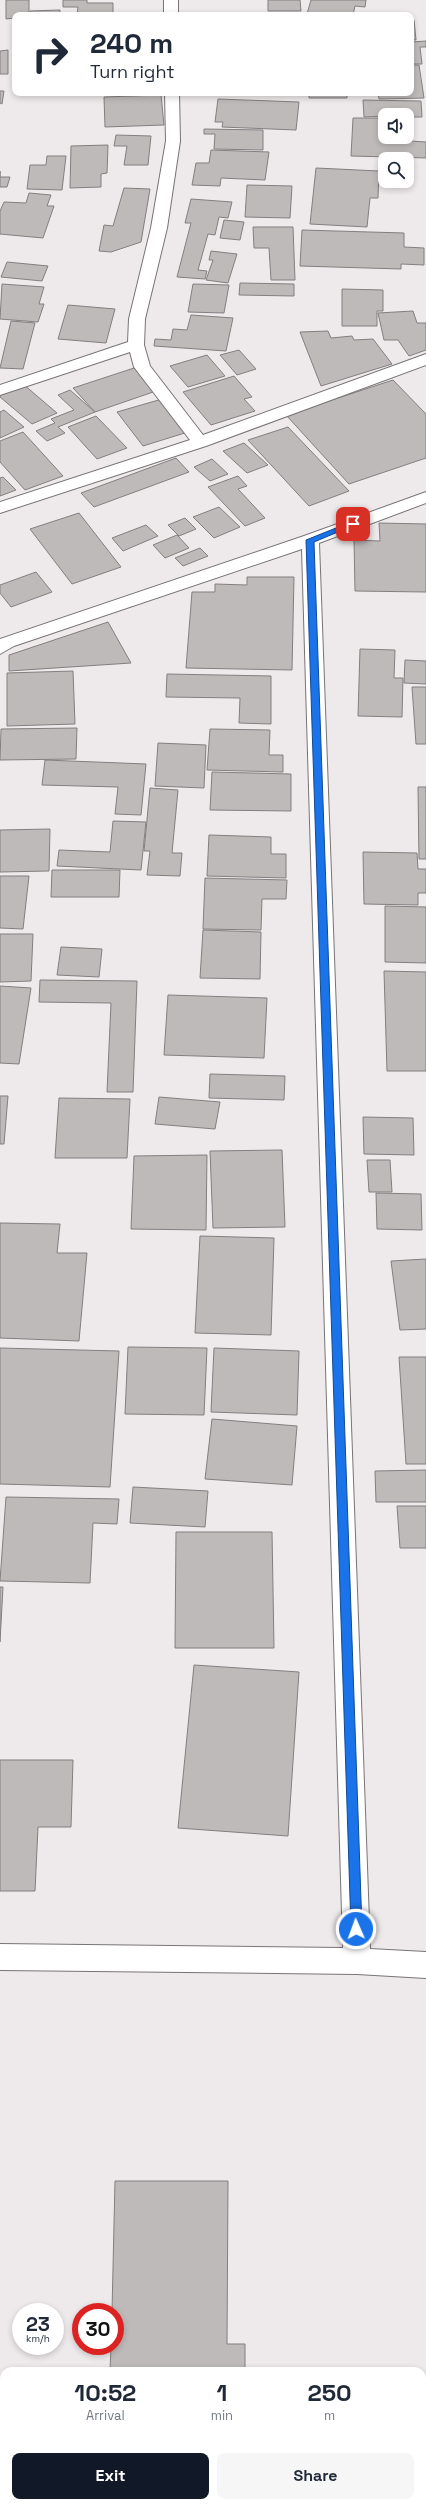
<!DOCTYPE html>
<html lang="en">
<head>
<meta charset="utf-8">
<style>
	body { margin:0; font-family:"Space Grotesk",sans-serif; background:#f6f6f7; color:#1f2937; height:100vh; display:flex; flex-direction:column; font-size:15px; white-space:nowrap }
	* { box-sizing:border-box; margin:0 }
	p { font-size:13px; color:#747a83 }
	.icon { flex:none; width:22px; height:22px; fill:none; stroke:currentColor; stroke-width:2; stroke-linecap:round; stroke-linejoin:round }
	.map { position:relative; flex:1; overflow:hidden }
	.drawer { position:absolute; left:0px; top:2367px; width:426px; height:140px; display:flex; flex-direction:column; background:#fff; border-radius:12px 12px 0 0; box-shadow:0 2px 6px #0003 }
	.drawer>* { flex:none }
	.hud { position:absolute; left:12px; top:12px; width:402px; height:84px; border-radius:8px; box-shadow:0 2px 6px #0003; background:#fff; color:#1f2937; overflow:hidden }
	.tools { position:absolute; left:378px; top:108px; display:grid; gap:8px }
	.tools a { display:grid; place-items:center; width:36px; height:36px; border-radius:8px; background:#fff; box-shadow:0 2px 6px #0003; font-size:20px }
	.speed { position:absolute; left:12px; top:2303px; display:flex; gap:8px; font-size:20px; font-weight:700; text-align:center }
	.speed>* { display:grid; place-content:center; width:52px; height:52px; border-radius:50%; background:#fff; box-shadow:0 2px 6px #0003; line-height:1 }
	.speed small { font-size:10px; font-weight:400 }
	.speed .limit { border:6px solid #d22; background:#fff; color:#111 }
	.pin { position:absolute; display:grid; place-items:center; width:34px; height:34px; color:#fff; margin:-17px; border-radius:8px; box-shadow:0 2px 6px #0006 }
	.me { position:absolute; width:44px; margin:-22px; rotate:358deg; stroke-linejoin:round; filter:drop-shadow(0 0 3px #0008) }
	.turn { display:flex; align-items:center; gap:14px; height:84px; padding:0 12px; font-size:18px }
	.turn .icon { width:52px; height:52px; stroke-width:2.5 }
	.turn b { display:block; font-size:28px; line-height:34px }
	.eta { display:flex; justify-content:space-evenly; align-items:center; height:68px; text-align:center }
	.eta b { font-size:24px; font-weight:800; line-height:28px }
	.button { display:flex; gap:8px; margin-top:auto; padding:8px 12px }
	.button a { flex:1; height:46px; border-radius:8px; background:#111827; color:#fff; font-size:16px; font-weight:800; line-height:46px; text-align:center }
	.button a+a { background:#f6f6f7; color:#1f2937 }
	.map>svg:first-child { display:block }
	.building { fill:#bebaba; stroke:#837f80 }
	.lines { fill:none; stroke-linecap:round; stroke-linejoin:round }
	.street-casing { stroke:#787475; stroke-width:2 }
	.street { fill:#fff; fill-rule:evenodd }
	.route { fill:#1a73e8; stroke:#114b97 }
</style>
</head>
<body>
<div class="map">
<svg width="426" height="2507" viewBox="0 0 426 2507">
	<rect width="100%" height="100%" fill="#eee9ea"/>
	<path class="building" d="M6,0H29V15H15V18L6,19Z
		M63,0H87V3H113V15H77L78,7H63Z
		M268,0H300L301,11H268Z
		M311,0H366L365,7L355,6L353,15L307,14Z
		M60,10V15H31L30,11Z
		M411,20H414L416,40H411Z
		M426,41V47H420L422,64H411V42Z
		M8,50V74H0V51Z
		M411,65H419L424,98L379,99L378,93H411Z
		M0,91H4L2,104L0,103Z
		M309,93H347V98H309Z
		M161,95L164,125L105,127L104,97Z
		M218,99L299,102L296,130L222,127L223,122H215Z
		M363,100L421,101L422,117H407V115L364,117Z
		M353,118H385V137H407V119H410V141L426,142V158L351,156Z
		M204,129L263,130V150L214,149L215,134H204Z
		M116,135L151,136L148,165H124L127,146H114Z
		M108,145L107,173L101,174V187L70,188L71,146Z
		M211,150L269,152L265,180L221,178L220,186L192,185L196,163H209Z
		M47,156H66L62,190L27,189L30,165H46Z
		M316,168L379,171L378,198H370L367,227L310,224Z
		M0,171V177H10L7,187H0Z
		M247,185L292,186L290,218L245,217Z
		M124,188L150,189L141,242L111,252L99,251L104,225L113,226Z
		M29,193L51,195L47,206H54L43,238L0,234V211L4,202L26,203Z
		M191,199L232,202L228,218L219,217L215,235L208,234L198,270L207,271L205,279L177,277L191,223H185Z
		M224,220L244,222L240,240L220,238Z
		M253,227H293L295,280H271L269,248H254Z
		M302,230L404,233V247L424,248V265L401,264V269L300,266Z
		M211,251L237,254L228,283L206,280L213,260H209Z
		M7,262L48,266L42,281L1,277Z
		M240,283L294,284V296L239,295Z
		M2,284L44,287L39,304H44L38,322L0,319Z
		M193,284L229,285L224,313L188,312Z
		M342,289L383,290V311H377V326H342Z
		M68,305L115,309L106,343L58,339Z
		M413,311L417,323H426V350L409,356L398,340H384L378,313Z
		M191,315L233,318L226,351L154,346L155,339L171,340L173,329L187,330Z
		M11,321L35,323L23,369L0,368Z
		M328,331L331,338L352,336L354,340L373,339L392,364L321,386L300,332Z
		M239,350L256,369L237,375L220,355Z
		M207,355L225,376L188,387L170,366Z
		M134,368L156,391L95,412L73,388Z
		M234,376L252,397L244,399L255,411L211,425L183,392Z
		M393,380L426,414V458L349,484L286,415Z
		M23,384L57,413L32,424L0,397V393Z
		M70,390L95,412L58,427L65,433L47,441L36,431L55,423L51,419L74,410L58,395Z
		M162,399L188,432L143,446L117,412Z
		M4,410L24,427L0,438V412Z
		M96,416L127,448L97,459L68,427Z
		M288,427L349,491L309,506L248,440Z
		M23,432L63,476L25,490L0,462V441Z
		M244,443L268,465L247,473L223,451Z
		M176,458L189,472L94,507L81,493Z
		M212,459L228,474L210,481L194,467Z
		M238,476L247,486L238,489L265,518L245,526L208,487Z
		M3,477L16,490L0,496V478Z
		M219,507L240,527L214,538L193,517Z
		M79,513L121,567L72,584L30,529Z
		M185,518L196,529L179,536L168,525Z
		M379,523L426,524V592L355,591L354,540L380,541Z
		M146,525L158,536L123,551L112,538Z
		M177,535L189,548L165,558L153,545Z
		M200,548L208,556L183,566L175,558Z
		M36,572L52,592L11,607L0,593V585Z
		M247,577H294L292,670L186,668L192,592H215V584L247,585Z
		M108,622L131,663L9,671V655Z
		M360,649L395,650L394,678H403L402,717L358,716Z
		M405,660L426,661V684L404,683Z
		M73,671L75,724L7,726V673Z
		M167,674L271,676V724L239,723L240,698L166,697Z
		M412,687H426V744H416Z
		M77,728L76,759L0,760L1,729Z
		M210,729L270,730L269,755H283V772L207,770Z
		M158,743L206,745L204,788L155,786Z
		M45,760L146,764L141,815L115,814L118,787L42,785Z
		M212,772L291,774V811L210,810Z
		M418,787H426V859H419Z
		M150,788L178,790L172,853H182L180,876L147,875L150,851H144Z
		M113,821L146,822L141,870L57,866L59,850L110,852Z
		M50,829L49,871L0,872V830Z
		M209,835L271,837V854H286V878L207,876Z
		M363,852L417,853L418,869H426V893H418V905L364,904Z
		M52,870H120L119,897H51Z
		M0,876H29L23,929L0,928Z
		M205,878L287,880L286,899H262L261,930L203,929Z
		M385,906L426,907V963L385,962Z
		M203,930L261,932L260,979L200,978Z
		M0,934H33L31,981L0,982Z
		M61,947L102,949L99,977L57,975Z
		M384,971L426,972V1071H387Z
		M40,980L137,981L133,1092H107L111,1003L39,1002Z
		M0,986L31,988L19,1064L0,1063Z
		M168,995L267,998L264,1058L164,1055Z
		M210,1074L285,1076L284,1100L209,1098Z
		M0,1096H8L4,1144H0Z
		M159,1097L220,1102L215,1129L155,1124Z
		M59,1098L130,1099L127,1158H55Z
		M363,1117L413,1118L414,1155L364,1154Z
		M282,1150L285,1227L213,1228L210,1151Z
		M207,1155L206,1230L131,1229L134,1156Z
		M367,1160H390L392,1192H369Z
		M376,1193L421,1194L422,1230L377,1229Z
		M0,1223L60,1224L57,1253H87L79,1341L0,1338Z
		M200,1236L274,1238L271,1335L195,1333Z
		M426,1259V1329L400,1330L391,1261Z
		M128,1347L207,1348L204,1415L125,1414Z
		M0,1348L119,1351L110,1487L0,1484Z
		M214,1348L299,1351L297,1415L211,1412Z
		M399,1357H426V1464H406Z
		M212,1419L297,1426L292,1485L205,1479Z
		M426,1470V1502H376L375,1471Z
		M133,1487L208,1491L205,1527L130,1523Z
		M6,1497L119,1499L117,1524L93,1523L90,1583L0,1581Z
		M397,1506H426V1548H400Z
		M176,1532H272L274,1648H175Z
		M0,1587H3L0,1642Z
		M194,1665L299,1672L288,1836L178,1828Z
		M0,1760H73L71,1827H38L35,1891H0Z
		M115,2181H228L227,2344H245V2371H110L111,2346H115V2312H112Z"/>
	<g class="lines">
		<defs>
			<path id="street" d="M164,0H178V15H164Z
				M165,93H179L180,141L167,228L145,319L144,345L150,366L203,435L426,354V365L206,446L0,513V502L190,440L134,367L130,352L0,395V385L128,342L129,319L151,228L166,141Z
				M426,492V503L319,543L370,1949L426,1952V1978L357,1974L0,1970V1944L343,1948L302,549L14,646L0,654V639L304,536Z"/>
		</defs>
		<use href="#street" class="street-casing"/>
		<use href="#street" class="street"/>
	</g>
	<path class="route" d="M351,522L357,524L314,542L362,1929L356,1935L351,1929L306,540Z"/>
</svg>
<div class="tools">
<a><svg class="icon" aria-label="sound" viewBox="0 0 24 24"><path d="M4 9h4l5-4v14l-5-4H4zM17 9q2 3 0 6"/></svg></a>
<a><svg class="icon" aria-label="search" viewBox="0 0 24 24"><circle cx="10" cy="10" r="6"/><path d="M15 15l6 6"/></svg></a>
</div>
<div class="speed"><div>23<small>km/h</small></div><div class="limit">30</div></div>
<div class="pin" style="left:353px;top:524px;background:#d93025"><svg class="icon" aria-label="arrive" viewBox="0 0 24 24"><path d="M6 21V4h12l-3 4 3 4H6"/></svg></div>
<svg class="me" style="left:356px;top:1929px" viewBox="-20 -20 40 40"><circle r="17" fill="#1a73e8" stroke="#fff" stroke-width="3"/><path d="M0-11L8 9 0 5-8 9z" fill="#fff"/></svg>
<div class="hud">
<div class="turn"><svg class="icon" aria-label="right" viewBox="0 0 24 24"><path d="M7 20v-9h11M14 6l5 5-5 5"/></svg><div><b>240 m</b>Turn right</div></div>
</div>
<section class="drawer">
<div class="eta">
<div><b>10:52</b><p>Arrival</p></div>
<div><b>1</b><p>min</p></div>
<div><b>250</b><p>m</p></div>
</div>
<div class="button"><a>Exit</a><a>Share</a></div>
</section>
</div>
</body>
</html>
